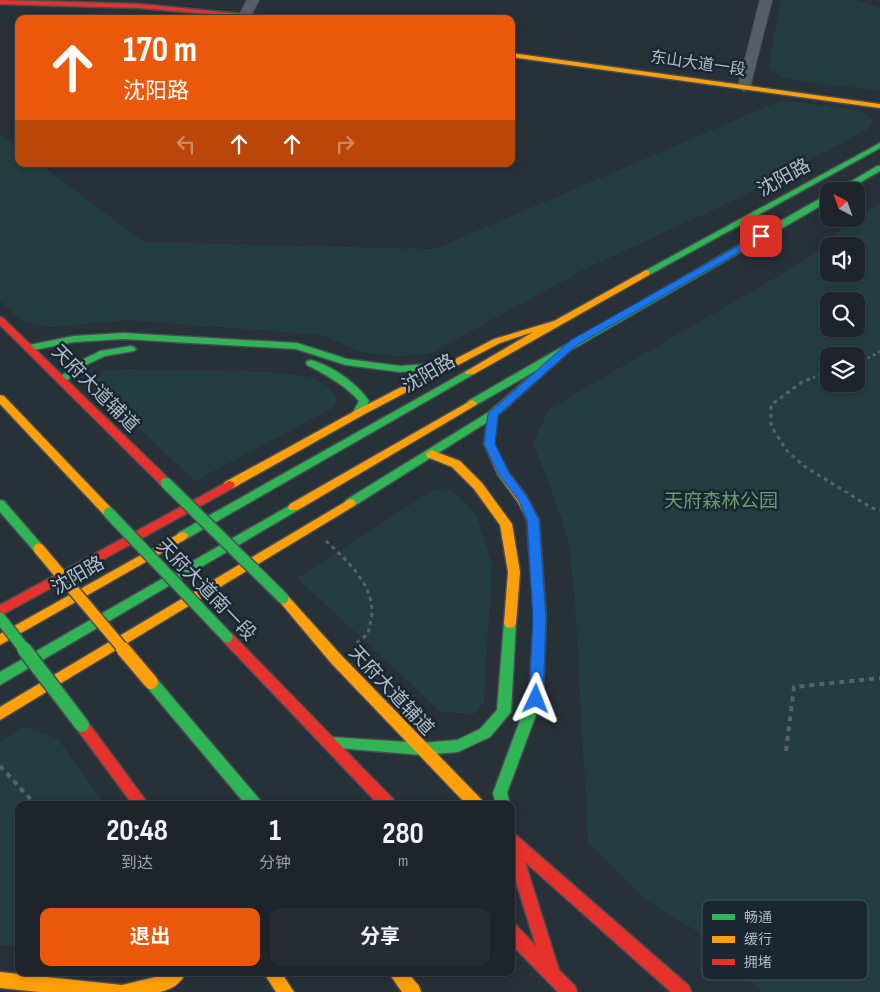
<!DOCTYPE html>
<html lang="zh">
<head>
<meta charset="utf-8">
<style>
	body { margin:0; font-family:"Sofia Sans Condensed","Noto Sans SC",sans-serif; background:#262c32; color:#f1f3f6; height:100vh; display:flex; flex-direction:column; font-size:19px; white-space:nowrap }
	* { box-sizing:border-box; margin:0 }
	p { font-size:16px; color:#a1a4a8 }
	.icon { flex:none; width:28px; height:28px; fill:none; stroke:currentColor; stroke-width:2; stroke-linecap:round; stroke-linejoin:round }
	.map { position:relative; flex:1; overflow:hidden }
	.drawer { position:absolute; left:15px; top:801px; width:500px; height:175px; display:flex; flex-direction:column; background:#1e242a; border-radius:10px; box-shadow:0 2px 8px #0003,0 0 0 1px #3c4147 }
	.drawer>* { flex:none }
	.top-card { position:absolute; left:15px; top:15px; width:500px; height:152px; border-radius:10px; box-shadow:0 2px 8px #0003,0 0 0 1px #3c4147; background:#ea580c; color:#fff; overflow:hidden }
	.needle { width:32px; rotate:319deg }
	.buttons { position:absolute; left:820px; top:182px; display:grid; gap:10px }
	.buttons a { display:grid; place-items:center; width:45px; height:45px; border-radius:10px; background:#1e242a; box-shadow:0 2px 8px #0003,0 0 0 1px #3c4147; font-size:25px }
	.pin { position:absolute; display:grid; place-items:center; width:42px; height:42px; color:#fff; margin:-21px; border-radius:10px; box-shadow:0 2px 8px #0006 }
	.me { position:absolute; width:55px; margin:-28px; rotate:2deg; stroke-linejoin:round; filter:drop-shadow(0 0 4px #0008) }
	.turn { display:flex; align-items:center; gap:18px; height:105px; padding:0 25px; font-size:22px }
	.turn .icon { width:65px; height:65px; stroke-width:2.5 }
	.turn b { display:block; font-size:35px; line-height:42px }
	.lanes { display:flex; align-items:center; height:48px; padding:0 25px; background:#0003; justify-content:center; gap:25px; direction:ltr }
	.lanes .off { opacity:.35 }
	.eta { display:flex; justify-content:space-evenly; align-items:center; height:85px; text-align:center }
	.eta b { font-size:30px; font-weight:700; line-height:35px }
	.cta { display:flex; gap:10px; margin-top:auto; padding:10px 25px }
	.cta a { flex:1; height:58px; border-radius:10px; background:#ea580c; color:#fff; font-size:20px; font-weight:700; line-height:58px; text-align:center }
	.cta a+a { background:#262c32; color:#f1f3f6 }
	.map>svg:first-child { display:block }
	.green { fill:#243e3f; fill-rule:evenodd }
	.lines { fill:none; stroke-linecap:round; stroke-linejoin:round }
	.street-casing { stroke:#454d54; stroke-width:2 }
	.fast-casing { stroke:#454d54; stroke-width:3 }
	.slow-casing { stroke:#454d54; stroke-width:3 }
	.jam-casing { stroke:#454d54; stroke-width:3 }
	.path-far2 { stroke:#596268; stroke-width:2.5; stroke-dasharray:3 3; stroke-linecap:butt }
	.path-far1 { stroke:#596268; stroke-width:3; stroke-dasharray:4 4; stroke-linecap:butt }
	.path { stroke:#596268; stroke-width:4; stroke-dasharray:5 5; stroke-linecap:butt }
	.street { fill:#585e66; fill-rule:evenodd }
	.fast { fill:#30b455; fill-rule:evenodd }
	.slow { fill:#ff9f0a; fill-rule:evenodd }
	.jam { fill:#e5322d; fill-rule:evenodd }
	.fast-bridge-far1-casing { stroke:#454d54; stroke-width:14; stroke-linecap:butt }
	.fast-bridge-casing { stroke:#454d54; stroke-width:17; stroke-linecap:butt }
	.slow-bridge-far1-casing { stroke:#454d54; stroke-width:14; stroke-linecap:butt }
	.slow-bridge-casing { stroke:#454d54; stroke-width:17; stroke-linecap:butt }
	.fast-bridge-far1 { stroke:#30b455; stroke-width:11 }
	.fast-bridge { stroke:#30b455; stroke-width:14 }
	.slow-bridge-far1 { stroke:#ff9f0a; stroke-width:11 }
	.slow-bridge { stroke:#ff9f0a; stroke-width:14 }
	.route { fill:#1a73e8; stroke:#114b97 }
	.labels { text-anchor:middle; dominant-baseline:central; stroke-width:5; stroke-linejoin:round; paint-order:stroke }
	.far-street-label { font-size:16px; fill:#b1bdca; stroke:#1a2733 }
	.street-label { font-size:19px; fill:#b1bdca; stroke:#1a2733 }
	.park-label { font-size:19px; fill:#659d6c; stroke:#1a2733 }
	.key { fill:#1a2733; stroke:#475460; stroke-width:1 }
	.key-label { font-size:14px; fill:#b1bdca }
</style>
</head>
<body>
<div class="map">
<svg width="880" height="992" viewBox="0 0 880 992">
	<rect width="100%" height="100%" fill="#283038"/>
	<path class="green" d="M781,0H857L880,8V91L787,79L768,69Z
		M782,100L858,110L874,121L866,130L739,198L587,268L429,354L394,356L361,352L321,335L130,320L50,327L21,321L0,301V134L19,148V164H40L144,242L435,249Z
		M880,203V992H762L700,933L647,901L588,842L574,586L567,536L556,502L533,443L549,409L804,261L853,220ZM856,246V274H829V246ZM856,301V329H829V301ZM856,356V384H829V356Z
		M120,369L270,372L312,377L329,387L337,400L333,408L195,481L95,387L97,378L107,370Z
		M443,488L454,492L476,515L492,564L484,702L474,714L441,712L297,578L433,490Z
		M25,727L58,739L105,805H19V947L0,945V742Z"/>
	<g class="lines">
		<defs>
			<path id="street" d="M247,0H259L249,19H237Z
				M760,0H772L750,87L744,91L738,87Z"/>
			<path id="fast" d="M880,143V148L649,275H643L641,273Z
				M877,166H880V171L845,191H835Z
				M826,195H829V201L571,350L497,416L354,506H346L344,503L346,500L489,412L537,370L476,405H468L467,403L468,401Z
				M123,333L297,343L347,359L400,366L440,363L445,366L440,369L400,372L346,365L296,349L123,339L74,342L29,351L24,348L29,345L74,336Z
				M131,346L134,347L136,349L134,351L105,356L88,364L65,382L61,383L56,380L82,360L100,351Z
				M311,360C332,366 357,383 369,401L361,416L357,418L352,414L359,401C345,385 326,375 307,365L306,363L307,361Z
				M470,369L474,370L475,372L474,374L186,539H178L176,536L178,533Z
				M0,500L4,501L43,546L45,549L43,552H35L0,512Z
				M294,503L300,507L298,510L0,685V672Z
				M510,618L514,619L516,623L511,712L490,737L458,752L422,755L325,747L323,743L325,739L330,737L422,743L457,740L480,729L497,710L504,623L506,619Z
				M151,676L156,678L260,800L262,805H246L146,686L144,682L146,678Z
				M536,690L541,692L543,696L507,793L510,805H496L493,793L529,696L531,692Z"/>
			<path id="slow" d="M511,53L880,104V108L511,57Z
				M646,270L649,271V275L474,374H466L465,372L533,332L500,343L361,416L233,488L229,489L223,485L225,482L353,412L494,339L554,321Z
				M0,395L4,396L113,510L115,513L113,516H105L0,404Z
				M472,400L477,403L476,405L298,510H290L288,507L290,504Z
				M493,410L498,414L494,444L509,473L527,497L539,520L546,618L543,696L541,700L536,702L531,700L529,696L534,618L527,520L518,502L498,475L484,444L488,414Z
				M431,450L460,461L482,483L512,524L520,572L516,623L514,627L510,628L506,627L504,623L508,572L500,525L474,489L452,467L427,457L426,454Z
				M350,499L354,500L356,503L354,506L0,720V707Z
				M182,532L186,533L188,536L186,539L0,645V634Z
				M283,593L287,595L341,655L482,800L484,805H467L331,663L279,601L277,598L279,595Z
				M0,972L122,985L164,975L166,972H186C181,984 172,989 160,992H39L0,988Z
				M263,972H281L294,992H276Z
				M388,972H407L419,986L421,992H402Z"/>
			<path id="jam" d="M0,0L139,4L296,19H267L139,8L0,4Z
				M0,317L3,318L170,480L172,483L170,486H162L0,325Z
				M229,481L233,482L235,485L233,488L0,616V605Z
				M227,632L231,633L394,800L396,805H379L223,641L221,637L223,633Z
				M82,719L87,721L149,805H133L77,729L75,725L77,721Z
				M511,833L516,835L689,986L691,992H671L525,862L559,970L575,986L577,992H558L511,944V924L517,926L536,946L511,866Z"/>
		</defs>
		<use href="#street" class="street-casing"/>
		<use href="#fast" class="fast-casing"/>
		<use href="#slow" class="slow-casing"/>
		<use href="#jam" class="jam-casing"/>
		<path class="path-far2" d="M856,362L871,357L880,351
			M807,380L829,372"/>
		<path class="path-far1" d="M810,379L802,382L771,405V426L787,451L804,466L872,508L880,510
			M326,541C346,560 371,581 372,611C372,619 369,626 368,634L355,644"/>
		<path class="path" d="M786,751L794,687L880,678
			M0,766L33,802L39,805"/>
		<use href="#street" class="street"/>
		<use href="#fast" class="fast"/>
		<use href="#slow" class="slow"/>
		<use href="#jam" class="jam"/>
		<defs>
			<path id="fast-bridge-far1" d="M166,483L283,598
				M109,513L227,637
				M0,618L25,650"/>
			<path id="fast-bridge" d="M24,649L82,725"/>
			<path id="slow-bridge-far1" d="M39,549L124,650"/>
			<path id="slow-bridge" d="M123,649L151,682"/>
		</defs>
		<use href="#fast-bridge-far1" class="fast-bridge-far1-casing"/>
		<use href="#fast-bridge" class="fast-bridge-casing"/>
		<use href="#slow-bridge-far1" class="slow-bridge-far1-casing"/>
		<use href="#slow-bridge" class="slow-bridge-casing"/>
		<use href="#fast-bridge-far1" class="fast-bridge-far1"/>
		<use href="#fast-bridge" class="fast-bridge"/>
		<use href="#slow-bridge-far1" class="slow-bridge-far1"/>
		<use href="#slow-bridge" class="slow-bridge"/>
	</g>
	<path class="route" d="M761,233L765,236L764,238L577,345L498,415L495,444L509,473L527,497L539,520L546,618L543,699L541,703L536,705L531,703L529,699L533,618L527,520L519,501L499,475L484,444L488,414L571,340Z"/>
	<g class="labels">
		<g class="far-street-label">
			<text transform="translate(698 64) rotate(8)">东山大道一段</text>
		</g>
		<g class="street-label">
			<text transform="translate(784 178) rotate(-29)">沈阳路</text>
			<text transform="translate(429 374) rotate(-30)">沈阳路</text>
			<text transform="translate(95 389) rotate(45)">天府大道辅道</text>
			<text transform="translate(78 576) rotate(-30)">沈阳路</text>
			<text transform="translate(206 590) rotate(46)">天府大道南一段</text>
			<text transform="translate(391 691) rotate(47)">天府大道辅道</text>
		</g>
		<g class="park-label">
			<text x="721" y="501">天府森林公园</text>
		</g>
	</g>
	<rect x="702" y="900" width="166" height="80" rx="8" class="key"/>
	<rect x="712" y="914" width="23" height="6" fill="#30b455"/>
	<rect x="712" y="936" width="23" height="7" fill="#ff9f0a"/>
	<rect x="712" y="959" width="23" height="6" fill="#e5322d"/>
	<g class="key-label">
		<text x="744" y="922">畅通</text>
		<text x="744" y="944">缓行</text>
		<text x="744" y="967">拥堵</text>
	</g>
</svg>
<div class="buttons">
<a><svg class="needle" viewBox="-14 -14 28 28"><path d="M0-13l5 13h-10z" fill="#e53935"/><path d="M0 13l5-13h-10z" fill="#a1a4a8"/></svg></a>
<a><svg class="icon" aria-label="sound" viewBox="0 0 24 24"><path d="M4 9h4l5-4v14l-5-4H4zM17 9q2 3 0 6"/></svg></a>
<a><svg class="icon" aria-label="search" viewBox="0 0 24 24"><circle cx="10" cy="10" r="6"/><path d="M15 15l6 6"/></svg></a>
<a><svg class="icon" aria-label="layers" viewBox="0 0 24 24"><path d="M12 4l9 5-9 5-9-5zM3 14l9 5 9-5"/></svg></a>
</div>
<div class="pin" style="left:761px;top:236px;background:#d93025"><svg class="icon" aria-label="arrive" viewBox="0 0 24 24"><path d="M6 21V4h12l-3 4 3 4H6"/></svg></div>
<svg class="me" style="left:536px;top:699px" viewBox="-20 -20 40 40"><path d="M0-17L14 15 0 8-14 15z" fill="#1a73e8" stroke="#fff" stroke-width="4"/></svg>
<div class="top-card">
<div class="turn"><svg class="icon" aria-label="ahead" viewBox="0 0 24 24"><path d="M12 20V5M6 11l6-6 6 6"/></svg><div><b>170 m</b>沈阳路</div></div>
<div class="lanes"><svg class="icon off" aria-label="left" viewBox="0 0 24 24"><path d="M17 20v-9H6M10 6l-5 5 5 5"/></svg><svg class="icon" aria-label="ahead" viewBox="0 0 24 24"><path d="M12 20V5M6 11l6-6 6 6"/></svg><svg class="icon" aria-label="ahead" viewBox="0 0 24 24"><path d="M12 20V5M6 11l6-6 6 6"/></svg><svg class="icon off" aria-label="right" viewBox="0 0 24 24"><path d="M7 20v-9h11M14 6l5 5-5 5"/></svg></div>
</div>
<section class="drawer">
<div class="eta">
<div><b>20:48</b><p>到达</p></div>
<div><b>1</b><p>分钟</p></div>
<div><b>280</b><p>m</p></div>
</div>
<div class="cta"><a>退出</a><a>分享</a></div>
</section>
</div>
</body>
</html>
